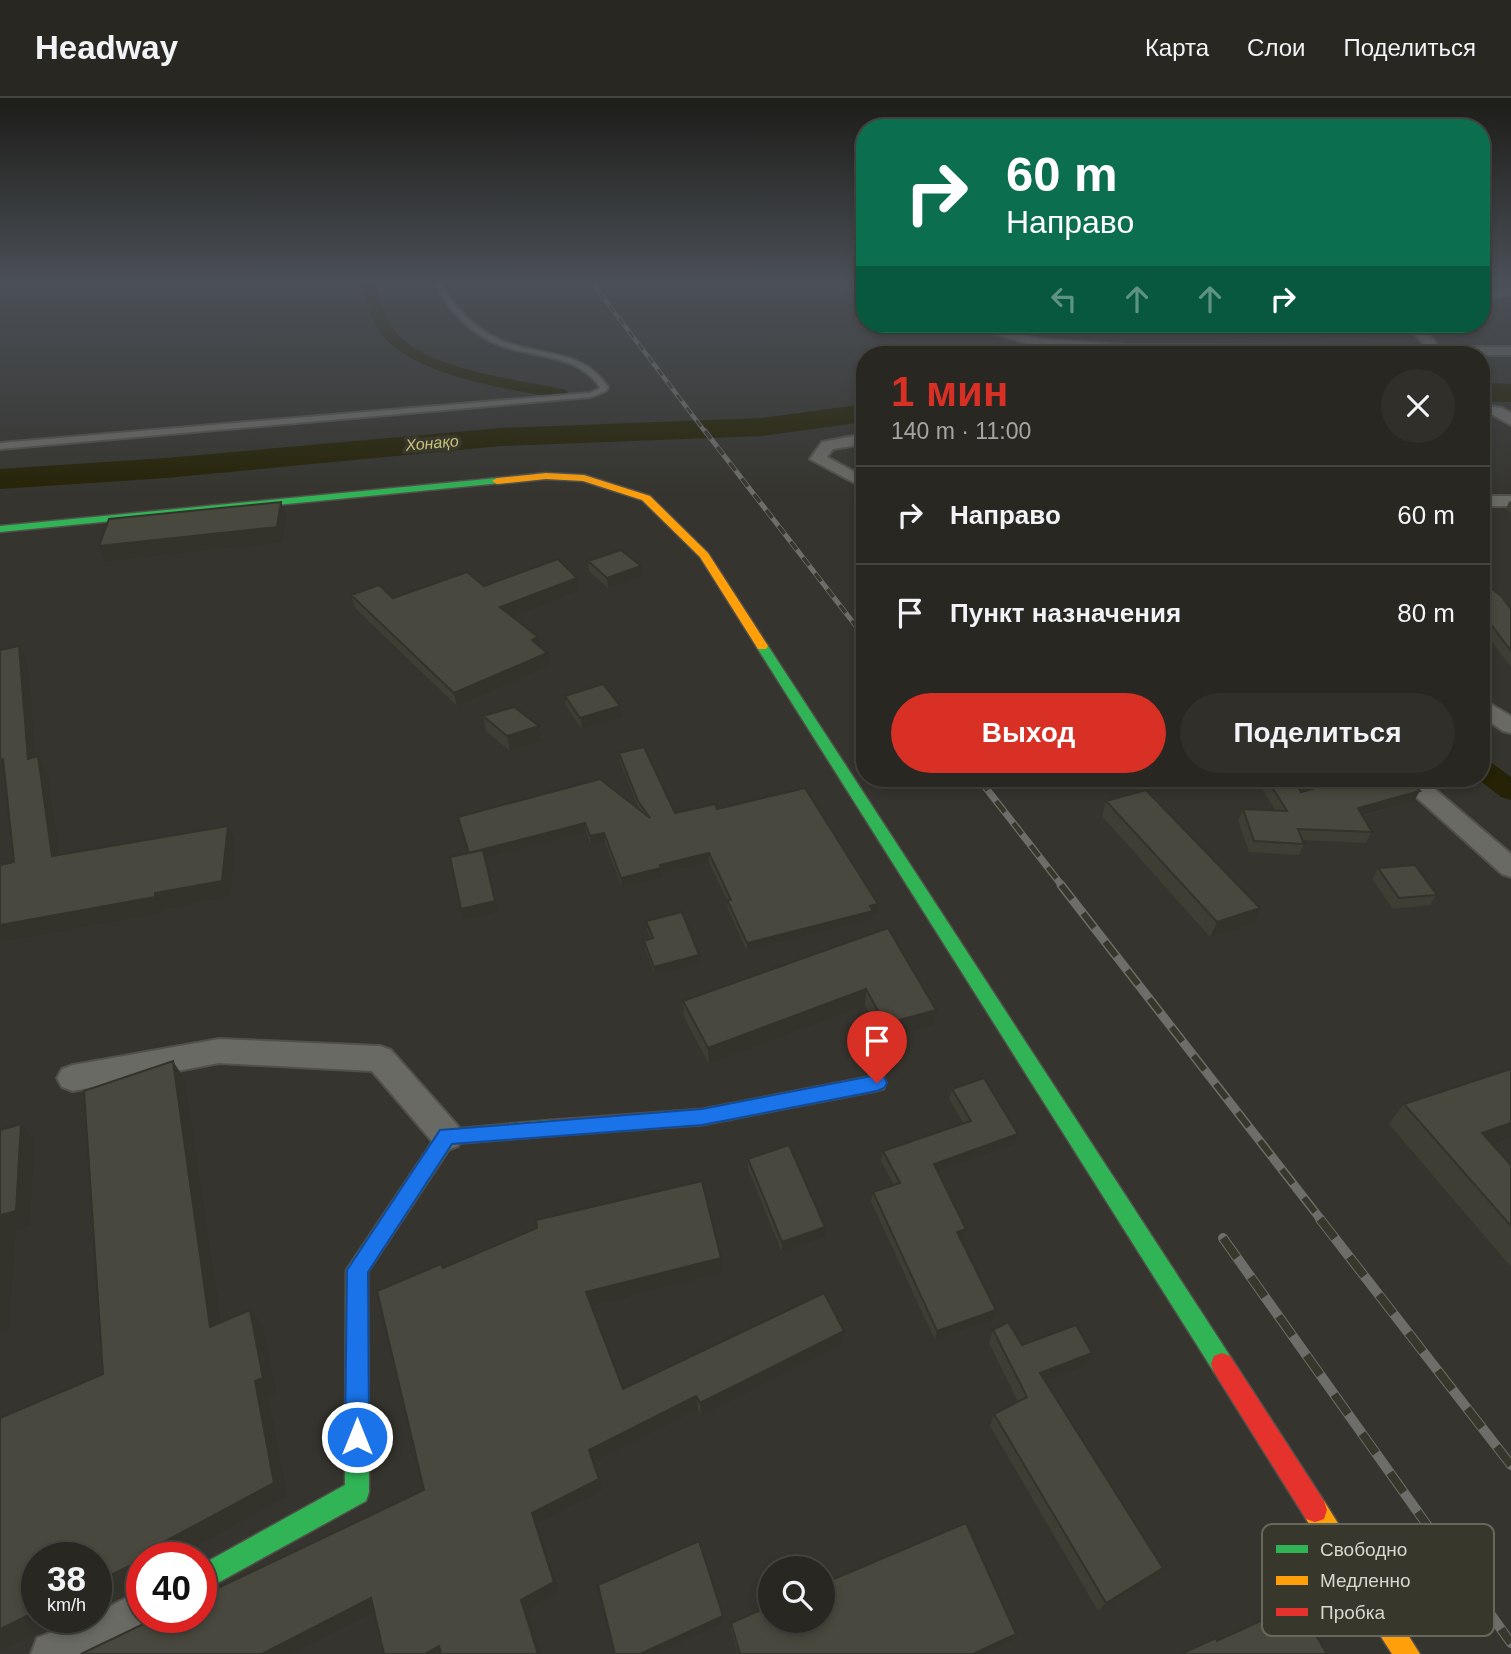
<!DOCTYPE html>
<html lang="ru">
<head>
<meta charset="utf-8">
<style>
	body { margin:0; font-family:Helvetica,sans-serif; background:#302f2a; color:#f1f3f6; height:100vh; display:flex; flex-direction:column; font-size:26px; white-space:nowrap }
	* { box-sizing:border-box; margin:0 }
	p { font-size:23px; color:#a5a5a5 }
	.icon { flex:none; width:38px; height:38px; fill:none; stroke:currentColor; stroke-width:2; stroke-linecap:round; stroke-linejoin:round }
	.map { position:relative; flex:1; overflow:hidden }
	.details { position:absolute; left:856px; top:248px; width:634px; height:441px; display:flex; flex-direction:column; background:#282722; border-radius:28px; box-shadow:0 4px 10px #0003,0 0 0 2px #444440 }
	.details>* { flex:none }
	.hud { position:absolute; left:856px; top:21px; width:634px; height:214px; border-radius:28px; box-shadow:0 4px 10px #0003,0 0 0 2px #444440; background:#0b6e4f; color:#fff; overflow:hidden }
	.tools { position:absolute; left:758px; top:1458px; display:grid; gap:14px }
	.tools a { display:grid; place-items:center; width:77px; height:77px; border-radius:50%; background:#282722; box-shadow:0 4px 10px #0003,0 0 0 2px #444440; font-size:35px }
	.speed { position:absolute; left:21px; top:1444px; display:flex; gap:14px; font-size:35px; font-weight:700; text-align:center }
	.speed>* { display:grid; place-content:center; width:91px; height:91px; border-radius:50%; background:#282722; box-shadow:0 4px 10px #0003,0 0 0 2px #444440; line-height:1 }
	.speed small { font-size:18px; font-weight:400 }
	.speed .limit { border:10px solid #d22; background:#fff; color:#111 }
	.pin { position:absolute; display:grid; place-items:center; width:60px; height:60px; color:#fff; margin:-72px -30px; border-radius:50% 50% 50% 0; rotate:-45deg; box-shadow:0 0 7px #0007 }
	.pin .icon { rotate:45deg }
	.me { position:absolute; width:77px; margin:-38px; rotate:0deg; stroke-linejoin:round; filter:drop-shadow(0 0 5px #0008) }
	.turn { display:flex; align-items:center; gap:24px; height:147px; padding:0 35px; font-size:32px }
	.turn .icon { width:91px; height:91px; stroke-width:2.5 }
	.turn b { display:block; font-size:49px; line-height:60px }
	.lanes { display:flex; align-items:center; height:66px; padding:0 35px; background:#0003; justify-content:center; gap:35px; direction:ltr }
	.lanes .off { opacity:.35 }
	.round { display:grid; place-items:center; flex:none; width:74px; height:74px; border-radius:37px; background:#302f2a }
	.headline { display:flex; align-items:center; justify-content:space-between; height:119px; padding:0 35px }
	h1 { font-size:42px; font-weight:600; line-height:52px; color:#d93025 }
	.button { display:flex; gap:14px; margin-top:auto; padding:14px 35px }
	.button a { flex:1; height:80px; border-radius:42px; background:#d93025; color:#fff; font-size:28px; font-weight:600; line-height:80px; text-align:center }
	.button a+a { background:#302f2a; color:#f1f3f6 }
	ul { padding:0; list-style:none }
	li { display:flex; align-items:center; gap:21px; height:98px; padding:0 35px; border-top:2px solid #444440 }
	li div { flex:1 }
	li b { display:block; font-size:26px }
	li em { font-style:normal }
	header { display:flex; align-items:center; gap:42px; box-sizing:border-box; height:98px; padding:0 35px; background:#282722; border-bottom:2px solid #444440 }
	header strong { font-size:33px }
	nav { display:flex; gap:38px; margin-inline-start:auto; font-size:24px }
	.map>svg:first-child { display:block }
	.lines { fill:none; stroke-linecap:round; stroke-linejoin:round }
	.canal { fill:#252205; fill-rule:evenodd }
	.river { fill:#252205; fill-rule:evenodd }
	.lane-casing { stroke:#51504b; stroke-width:4 }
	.street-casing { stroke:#51504b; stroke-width:4 }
	.fast-casing { stroke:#51504b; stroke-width:3 }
	.slow-casing { stroke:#51504b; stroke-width:3 }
	.jam-casing { stroke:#51504b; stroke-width:3 }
	.lane { fill:#6a6a64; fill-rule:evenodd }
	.street { fill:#6a6a64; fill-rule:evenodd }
	.fast { fill:#30b455; fill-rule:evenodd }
	.slow { fill:#ff9f0a; fill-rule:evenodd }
	.jam { fill:#e5322d; fill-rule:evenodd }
	.rail-far4-casing { stroke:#6d6d69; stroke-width:4.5 }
	.rail-far3-casing { stroke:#6d6d69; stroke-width:5 }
	.rail-far2-casing { stroke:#6d6d69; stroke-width:7 }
	.rail-far1-casing { stroke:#6d6d69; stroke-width:9 }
	.rail-casing { stroke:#6d6d69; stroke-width:10 }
	.rail-far4 { stroke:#38372b; stroke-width:2.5; stroke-dasharray:8; stroke-linecap:butt }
	.rail-far3 { stroke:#38372b; stroke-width:3.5; stroke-dasharray:10; stroke-linecap:butt }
	.rail-far2 { stroke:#38372b; stroke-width:4.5; stroke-dasharray:14; stroke-linecap:butt }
	.rail-far1 { stroke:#38372b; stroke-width:6; stroke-dasharray:18; stroke-linecap:butt }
	.rail { stroke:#38372b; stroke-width:8; stroke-dasharray:24; stroke-linecap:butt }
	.wall { fill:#3f3e35 }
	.shaded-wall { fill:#33322b }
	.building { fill:#49483e; stroke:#33322b; stroke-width:2 }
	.route { fill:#1a73e8; stroke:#114b97; stroke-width:2 }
	.labels { text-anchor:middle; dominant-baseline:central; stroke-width:7; stroke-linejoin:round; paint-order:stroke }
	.far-water-label { font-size:16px; font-style:italic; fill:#c8c27d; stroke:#38372b }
	.key { fill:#38372b; stroke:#68675c; stroke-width:2 }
	.key-label { font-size:19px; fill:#d7d7cf }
</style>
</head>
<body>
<header>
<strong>Headway</strong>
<nav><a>Карта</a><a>Слои</a><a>Поделиться</a></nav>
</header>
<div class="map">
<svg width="1511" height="1556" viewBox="0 0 1511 1556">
	<rect width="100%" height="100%" fill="#35342e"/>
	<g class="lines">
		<path class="canal" d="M359,182H373C379,197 382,214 391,228C421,273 516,280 566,292L568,296L560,301C507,290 412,279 379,233C369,218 365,199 359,182Z
			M1480,661L1489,663L1511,679V702L1501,699L1478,681H1480Z"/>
		<path class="river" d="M1480,285L1511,286V304L1480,303Z
			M864,306V324L762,338L501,348L166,380L0,391V371L166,360L501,330L762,320Z"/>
		<defs>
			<path id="lane" d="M432,182H438C454,210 475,232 505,244C544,259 582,251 608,289L606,293L591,299L0,351V345L590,295L599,291L600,289C578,256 536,260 502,248C470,236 448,212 432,182Z"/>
			<path id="street" d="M1511,189V197L1480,203V195Z
				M963,226H984L1039,241L1125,247L1425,248L1407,226H1421L1439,249H1511V257L1125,255L1038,249Z
				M1480,307L1502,310L1511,315V327L1493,317H1480Z
				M864,336V346L833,351L827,359L864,379V390L810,361L822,344Z
				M1480,398H1511V408H1480Z
				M1480,600L1511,618V635L1503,633L1480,617Z
				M1396,681H1423L1511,756V779L1502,776Z
				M219,941L380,948L391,952L458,1028L463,1038L458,1048L447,1052L436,1048L372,973L219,965L73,993L62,989L57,980L62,971L73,967Z
				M142,1492V1519H162L157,1529L110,1556H31L37,1540L89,1519H96V1515Z"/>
			<path id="fast" d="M497,380L501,381V385L0,434V428Z
				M762,544L768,548L1230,1258L1233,1266L1230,1274L1222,1277L1214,1274L756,548Z
				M551,1022L558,1024L561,1030L558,1036L551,1038L453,1046L368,1174L369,1394L366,1403L201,1494V1467L345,1387L346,1172L440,1032Z"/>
			<path id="slow" d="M546,375L584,377L650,398L708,455L768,548L766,551H758L700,459L642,402L583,383L546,381L497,386L492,383L497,380Z
				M1315,1400L1324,1403L1420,1556H1392L1306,1421L1303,1412L1306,1403Z"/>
			<path id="jam" d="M877,977L884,979L886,985L884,991L877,993L702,1027L551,1038L544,1036L541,1030L544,1024L551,1022L702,1011Z
				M1222,1255L1230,1258L1324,1403L1327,1412L1324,1421L1315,1424L1306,1421L1214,1274L1211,1266L1214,1258Z"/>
		</defs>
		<use href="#lane" class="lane-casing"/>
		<use href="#street" class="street-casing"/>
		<use href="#fast" class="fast-casing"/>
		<use href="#slow" class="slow-casing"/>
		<use href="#jam" class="jam-casing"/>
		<use href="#lane" class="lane"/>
		<use href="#street" class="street"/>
		<use href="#fast" class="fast"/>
		<use href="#slow" class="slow"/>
		<use href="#jam" class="jam"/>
		<defs>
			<path id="rail-far4" d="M590,182L706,335"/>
			<path id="rail-far3" d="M705,333L859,532"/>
			<path id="rail-far2" d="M858,530L864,538
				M979,681L1063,789"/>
			<path id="rail-far1" d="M1061,787L1322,1123"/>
			<path id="rail" d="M1320,1121L1511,1367
				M1223,1140L1511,1545"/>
		</defs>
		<use href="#rail-far4" class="rail-far4-casing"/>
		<use href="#rail-far3" class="rail-far3-casing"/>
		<use href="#rail-far2" class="rail-far2-casing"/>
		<use href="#rail-far1" class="rail-far1-casing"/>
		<use href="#rail" class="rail-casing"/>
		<use href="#rail-far4" class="rail-far4"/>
		<use href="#rail-far3" class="rail-far3"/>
		<use href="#rail-far2" class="rail-far2"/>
		<use href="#rail-far1" class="rail-far1"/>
		<use href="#rail" class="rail"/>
	</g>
	<path class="wall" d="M1511,403V415L1506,411L1509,404Z
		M588,463L641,468L642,478L608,490L589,473Z
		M577,480L579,493L511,518L538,539L540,549L549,568L457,608L355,510L351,497L393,500L484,488Z
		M1480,481L1511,511V569L1480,528Z
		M565,598L621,619L582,631L566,608Z
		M483,618L539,628L541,643L510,653L486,633Z
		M619,655L675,715L717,711L878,806L877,815L873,816L872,821L747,853L728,811L727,802L709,764L662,775V779L622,789L605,744L591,747L586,734L485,760L498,814L464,822L469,755L639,711L620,663Z
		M1256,681H1293L1301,694L1414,703L1363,718L1372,734L1366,745L1303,742L1304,746L1299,757L1249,754L1238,722L1243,711L1276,713Z
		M1106,703L1253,826L1210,839L1102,718Z
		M1378,770L1437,797L1430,807L1393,811L1372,781Z
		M646,823L699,866L655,877L645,851L644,843L651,841L647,831Z
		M888,830L933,927L883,942L865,907L709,966L684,919L683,903Z
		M1511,971V1039L1491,1045L1511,1067V1169L1389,1026L1404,1006Z
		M952,991L1018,1036L1015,1046L937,1074L966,1131L964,1141L961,1142L993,1221L935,1242L871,1103L873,1094L894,1087L881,1063L883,1053L964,1026L949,1001Z
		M748,1061L825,1139L782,1154L748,1071Z
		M441,1166L443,1170L722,1175L592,1207L623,1291L842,1246L701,1318L698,1311L593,1364L603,1392L537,1426L559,1494L527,1512L424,1392Z
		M993,1232L1022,1247L1092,1255L1086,1268L1045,1283L1163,1470L1154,1479L1098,1513L990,1328L994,1316L1018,1304L989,1245Z
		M731,1525L1010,1544L984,1556H738L731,1533Z"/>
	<path class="shaded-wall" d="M281,404L286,418L282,444L105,463L99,448Z
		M641,468L642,478L608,490L607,480Z
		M577,480L579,493L502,522L500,509Z
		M538,539L541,552L532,542Z
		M19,548L27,562L37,676L28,661Z
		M547,555L549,568L457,608L454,595Z
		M620,608L621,619L582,631L580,620Z
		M539,628L541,643L510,653L507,638Z
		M38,658L47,673L62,773L52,758Z
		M3,661L5,678L0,671V662Z
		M1420,693L1414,703L1353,720L1358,710Z
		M585,725L586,734L485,760L498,814L464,822L461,811L469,755Z
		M228,728L235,743L230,798L164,811L163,814L0,844V827L155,795Z
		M604,735L605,744L591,747L590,738Z
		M709,755V764L662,775V779L622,789L621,780L660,767Z
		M878,806L877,815L873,816L872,821L747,853V845Z
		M1260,810L1253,826L1210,839L1217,824Z
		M699,857V866L655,877L654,869Z
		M866,891L865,907L709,966L708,950Z
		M936,912L933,927L883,942L885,926Z
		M173,963L185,982L224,1246L210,1229Z
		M1511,1025V1039L1465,1055L1482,1035Z
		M21,1026L34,1041L30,1127L16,1132L8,1232L0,1234V1132L1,1117Z
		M1018,1036L1015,1046L931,1076L934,1066Z
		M825,1129V1139L782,1154V1144Z
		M966,1131L964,1141L955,1144L957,1134Z
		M721,1160L722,1175L590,1208L586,1194Z
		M250,1212L263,1229L276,1295L268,1299L287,1398L179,1458L178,1460H147L161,1449L162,1445L255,1283Z
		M996,1212L993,1221L935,1242L937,1233Z
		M844,1233L842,1246L701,1318L700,1305Z
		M1092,1255L1086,1268L1034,1287L1040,1275Z
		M696,1298L698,1311L593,1364L589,1352Z
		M599,1381L603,1392L537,1426L559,1494L527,1512L541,1556H538L521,1502L532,1415Z
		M142,1462V1483L96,1505V1484Z
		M1163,1470L1154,1479L1098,1513L1106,1505Z
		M371,1500L381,1510L291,1556H262Z
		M37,1513V1519H68L0,1553V1531Z
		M723,1518V1524L654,1556H640Z
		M1016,1536L1010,1544L984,1556H973Z
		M439,1548L447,1556H425Z"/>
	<path class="building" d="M281,404L277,429L99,448L109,421Z
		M621,452L641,468L607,480L588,463Z
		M558,461L577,480L500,509L538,539L532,542L547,555L454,595L351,497L379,487L393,500L467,474L484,488Z
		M1480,481L1501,498L1511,511V553L1480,512Z
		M19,548L28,661L38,658L52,758L228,728L222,783L155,795V799L0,827V767L14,764L3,661L0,662V552Z
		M603,586L620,608L580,620L565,598Z
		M514,609L539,628L507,638L483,618Z
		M644,649L675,715L715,706L717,711L805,690L878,806L870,808L873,813L747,845L727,802H731L709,755L660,767L661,770L621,780L604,735L590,738L585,725L469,755L458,719L600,681L650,720L638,703L619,655Z
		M1267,681H1293L1301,694L1348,681H1406L1420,693L1358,710L1372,734L1298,731L1304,746L1254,743L1243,711L1287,713Z
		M1146,692L1260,810L1217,824L1106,703Z
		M483,752L495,803L461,811L450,759Z
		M1415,767L1437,797L1399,800L1378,770Z
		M682,814L699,857L654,869L644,843L653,840L646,823Z
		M888,830L936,912L885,926L866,891L708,950L683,903Z
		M173,963L210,1229L250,1212L263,1280L255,1283L274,1385L162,1445L161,1449L165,1450L147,1460H142V1462L96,1484V1460H37V1513L0,1531V1320L103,1276L84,993Z
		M1511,971V1025L1482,1035L1511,1067V1128L1404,1006Z
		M984,980L1018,1036L934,1066L966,1131L957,1134L996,1212L937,1233L873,1094L900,1085L883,1053L971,1023L952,991Z
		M21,1026L16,1113L1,1117L0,1132V1032Z
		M789,1047L825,1129L782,1144L748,1061Z
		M702,1083L721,1160L586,1194L623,1291L824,1195L844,1233L700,1305L696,1298L589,1352L599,1381L532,1415L554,1484L521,1502L538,1556H441L439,1548L425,1556H384L371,1500L262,1556H81L158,1519H201V1498L424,1392L377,1193L441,1166L443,1170L537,1130L536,1122Z
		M1008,1224L1022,1247L1076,1227L1092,1255L1040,1275L1163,1470L1106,1505L994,1316L1027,1299L993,1232Z
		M966,1425L1016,1536L973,1556H740L731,1525L770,1508V1522H822V1486Z
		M699,1443L723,1518L640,1556H615L598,1487Z
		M1298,1506L1327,1556H1181L1216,1540L1217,1543Z"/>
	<linearGradient id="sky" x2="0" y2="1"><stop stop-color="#1d1d19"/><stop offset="0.46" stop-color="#4b5057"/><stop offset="1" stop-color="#4b5057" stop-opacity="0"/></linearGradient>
	<rect width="1511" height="400" fill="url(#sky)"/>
	<path class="route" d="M877,977L884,979L887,985L884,990L877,993L702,1027L452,1046L368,1174L369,1339L365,1347L357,1351L349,1347L345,1339L347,1172L440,1032L702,1011Z"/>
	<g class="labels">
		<g class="far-water-label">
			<text transform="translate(432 345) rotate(-5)">Хонақо</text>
		</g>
	</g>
	<rect x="1262" y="1426" width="232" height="112" rx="10" class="key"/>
	<rect x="1276" y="1447" width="32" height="8" fill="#30b455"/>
	<rect x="1276" y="1478" width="32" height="9" fill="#ff9f0a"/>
	<rect x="1276" y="1510" width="32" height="8" fill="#e5322d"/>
	<g class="key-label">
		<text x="1320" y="1458">Свободно</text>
		<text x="1320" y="1489">Медленно</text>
		<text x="1320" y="1521">Пробка</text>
	</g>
</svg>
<div class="tools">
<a><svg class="icon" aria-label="search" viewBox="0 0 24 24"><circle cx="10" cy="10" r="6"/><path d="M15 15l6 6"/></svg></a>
</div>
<div class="speed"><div>38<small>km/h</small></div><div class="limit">40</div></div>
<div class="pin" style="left:877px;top:985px;background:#d93025"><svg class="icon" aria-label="arrive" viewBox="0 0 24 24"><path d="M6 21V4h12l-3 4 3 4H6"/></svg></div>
<svg class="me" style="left:357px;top:1339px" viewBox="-20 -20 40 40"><circle r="17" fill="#1a73e8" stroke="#fff" stroke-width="3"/><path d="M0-11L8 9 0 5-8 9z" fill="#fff"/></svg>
<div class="hud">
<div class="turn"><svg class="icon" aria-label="right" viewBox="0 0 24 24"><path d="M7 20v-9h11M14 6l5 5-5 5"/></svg><div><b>60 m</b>Направо</div></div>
<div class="lanes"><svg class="icon off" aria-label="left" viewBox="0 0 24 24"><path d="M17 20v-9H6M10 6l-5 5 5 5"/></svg><svg class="icon off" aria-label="ahead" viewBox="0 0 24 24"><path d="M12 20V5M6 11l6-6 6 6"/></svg><svg class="icon off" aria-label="ahead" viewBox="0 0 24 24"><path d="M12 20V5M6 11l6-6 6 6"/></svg><svg class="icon" aria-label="right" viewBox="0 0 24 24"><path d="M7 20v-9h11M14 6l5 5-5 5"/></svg></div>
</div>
<section class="details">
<div class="headline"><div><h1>1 мин</h1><p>140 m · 11:00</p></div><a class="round"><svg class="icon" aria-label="close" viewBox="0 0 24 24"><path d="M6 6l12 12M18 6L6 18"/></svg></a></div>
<ul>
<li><svg class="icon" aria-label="right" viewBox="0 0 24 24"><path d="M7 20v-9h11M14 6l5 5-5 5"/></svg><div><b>Направо</b></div><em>60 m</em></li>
<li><svg class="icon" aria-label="arrive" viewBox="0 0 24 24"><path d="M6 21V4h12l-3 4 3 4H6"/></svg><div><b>Пункт назначения</b></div><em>80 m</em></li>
</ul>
<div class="button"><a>Выход</a><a>Поделиться</a></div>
</section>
</div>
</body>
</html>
